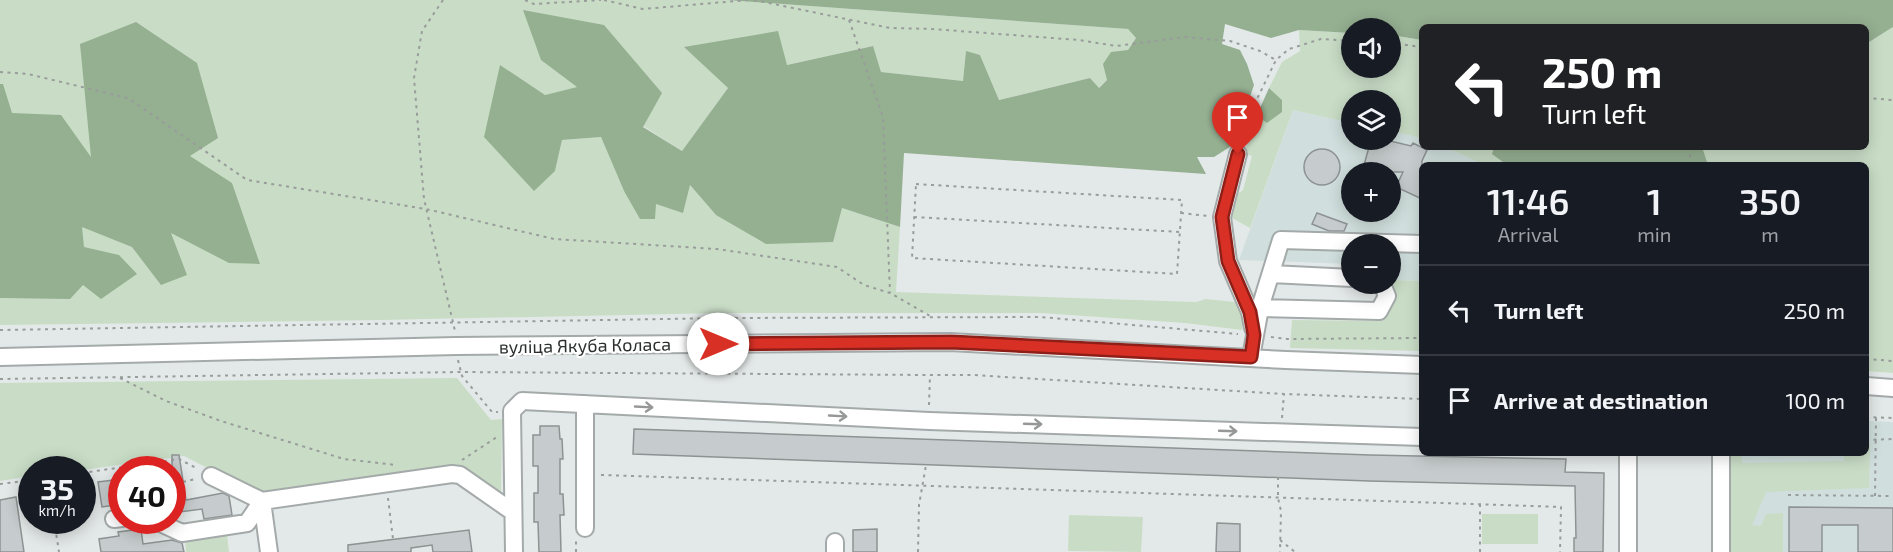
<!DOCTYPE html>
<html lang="en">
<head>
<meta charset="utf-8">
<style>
	body { margin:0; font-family:"Exo 2",sans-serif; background:#20242c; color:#f1f3f6; height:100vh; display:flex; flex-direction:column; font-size:22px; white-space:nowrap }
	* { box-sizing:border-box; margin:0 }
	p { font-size:20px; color:#9ea1a6 }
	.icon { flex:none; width:33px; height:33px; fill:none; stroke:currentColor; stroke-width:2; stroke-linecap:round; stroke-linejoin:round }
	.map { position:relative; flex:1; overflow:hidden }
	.sheet { position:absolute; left:1419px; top:162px; width:450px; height:294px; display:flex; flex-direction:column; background:#171b24; border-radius:9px; box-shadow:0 3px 15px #0003 }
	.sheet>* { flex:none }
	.top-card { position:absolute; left:1419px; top:24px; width:450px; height:126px; border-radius:9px; box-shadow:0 3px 15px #0003; background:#202124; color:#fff; overflow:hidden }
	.tools { position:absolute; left:1341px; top:18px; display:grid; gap:12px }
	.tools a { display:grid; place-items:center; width:60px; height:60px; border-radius:50%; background:#171b24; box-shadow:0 3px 15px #0003; font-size:30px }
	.speed { position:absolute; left:18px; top:456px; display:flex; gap:12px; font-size:30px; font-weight:700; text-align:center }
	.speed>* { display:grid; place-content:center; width:78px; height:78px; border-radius:50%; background:#171b24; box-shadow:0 3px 15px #0003; line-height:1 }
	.speed small { font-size:15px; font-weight:400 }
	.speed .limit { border:9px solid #d22; background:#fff; color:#111 }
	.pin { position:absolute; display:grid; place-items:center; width:51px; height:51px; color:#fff; margin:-62px -26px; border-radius:50% 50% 50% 0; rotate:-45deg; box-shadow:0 0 6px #0007 }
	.pin .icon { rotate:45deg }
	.me { position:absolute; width:66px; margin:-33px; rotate:90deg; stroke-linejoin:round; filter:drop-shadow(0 0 4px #0008) }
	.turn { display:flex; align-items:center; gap:21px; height:126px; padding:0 24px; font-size:27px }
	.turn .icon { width:78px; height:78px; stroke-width:2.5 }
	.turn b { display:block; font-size:42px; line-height:51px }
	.eta { display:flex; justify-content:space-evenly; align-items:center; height:102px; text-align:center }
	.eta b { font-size:36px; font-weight:600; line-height:42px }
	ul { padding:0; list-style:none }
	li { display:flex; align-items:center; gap:18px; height:90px; padding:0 24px; border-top:2px solid #363941 }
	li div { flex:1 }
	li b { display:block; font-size:22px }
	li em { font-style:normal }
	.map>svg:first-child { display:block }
	.built { fill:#d0dfdd; fill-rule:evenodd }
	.green { fill:#c9ddc6 }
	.forest { fill:#95af91 }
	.building { fill:#c6cccd; stroke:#8d9293; stroke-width:1.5 }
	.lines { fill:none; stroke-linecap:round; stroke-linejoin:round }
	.minor-casing { stroke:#a4aaa9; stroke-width:20 }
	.path { stroke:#989c9b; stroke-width:2; stroke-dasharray:3 4.5; stroke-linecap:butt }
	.minor { stroke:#fff; stroke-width:16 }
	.oneway { stroke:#969797 }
	.route-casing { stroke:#8d1f18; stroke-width:15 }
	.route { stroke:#d93025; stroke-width:10 }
	.labels { text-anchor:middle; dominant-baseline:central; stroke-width:4.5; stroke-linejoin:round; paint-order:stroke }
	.street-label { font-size:18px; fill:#2d2f2f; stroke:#fff }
</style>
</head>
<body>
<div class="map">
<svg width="1893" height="552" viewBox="0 0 1893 552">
	<rect width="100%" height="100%" fill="#e3e9e8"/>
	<path class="built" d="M1293,110L1351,123L1352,140H1390L1391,131L1422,138V147H1446L1484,165H1422V281L1391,280L1390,244H1352L1351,264L1239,260ZM1352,172H1390V212H1352Z
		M1866,421L1893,422V552H1727L1728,453H1866Z"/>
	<path class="green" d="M0,0H727L1128,29L1136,38L1107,80L1098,88L1090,78L999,100L980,55L966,52L963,81L881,72L872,46L787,65L685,47L728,88L682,151L541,60L578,87L545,95L555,171L562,140L601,137L624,191L656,204L690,185L716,215L842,208L900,227L896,292L1196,302L1206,299L1235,302L1244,316L1242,330L1185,323L1041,313H722L381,320L0,325Z
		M1893,27V373L1866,371V165H1484L1446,147H1866V44Z
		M1299,30L1351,33L1352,68H1390L1391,35L1422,40V138L1391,131L1390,100H1352L1351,123L1293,110L1250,228L1230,217L1233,197L1243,190L1252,156L1244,154L1260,108V118L1282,100L1269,88L1282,62L1300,51Z
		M1391,280L1422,281V351L1290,348L1292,320L1378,321L1387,311Z
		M457,378L491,420L502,419L501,498L456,467L260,495L184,456L83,470H32L31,476L0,481V383Z
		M1866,445H1870L1869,488L1766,492L1752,525L1761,526L1766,514L1783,513V552H1727L1728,453H1736L1742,457V463L1844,461V453H1866Z
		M1482,514H1538V544H1482Z
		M1069,515L1143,517L1141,552L1068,551Z
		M227,534L229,552H186L185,539Z"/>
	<path class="forest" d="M727,0H1893V27L1866,44V27H1422V40L1391,35L1390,28H1352L1351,33L1299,30L1271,38L1225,24L1222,44L1240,50L1247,64L1254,85L1233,145L1214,157H1197L1206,174L904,153L900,227L842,208L833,242L766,244L716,215L690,185L683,213L656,204L655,219H640L624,191L601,137L562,140L555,171L534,191L484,137L500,65L545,95L577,87L541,60L523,10L604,25L662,93L643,127L682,151L728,88L684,47L778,31L787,65L873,46L881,72L963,81L966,51L980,55L999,100L1090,78L1099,88L1107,80L1103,64L1111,52L1128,50L1136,38L1128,29Z
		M136,22L197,63L218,138L190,156L232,183L260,264L229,263L171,233L187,275L161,285L132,247L82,227L84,247L119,255L137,274L101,299L83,285L70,299L0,298V84H3L12,113L61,115L91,157L80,44Z
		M1269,88L1282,100V112L1267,123L1260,118V108Z
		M1494,147H1702L1708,165H1507L1492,154Z"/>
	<path class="building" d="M1371,140H1386L1411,146L1413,143L1427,150L1422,161V199L1396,187L1403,172H1362Z
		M1304 167a18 18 0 1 1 36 0a18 18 0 1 1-36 0Z
		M1317,213L1347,224L1344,231H1329L1312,224Z
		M540,426H559L560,439H562L563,459H560V494H563L564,515H560L561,552H539L538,522H534V493H538V466H533V435H540Z
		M634,429L1370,455L1566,459L1565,472L1604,473L1603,552H1574V538H1576L1575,486L1369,481L633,454Z
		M172,455H179L186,500L223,493L229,496L232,515L204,519L202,509L172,513Z
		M122,479V504L102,507L98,482Z
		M16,497L24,552H0V500Z
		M1789,507L1893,508V552H1858V525H1822V552H1789Z
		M1217,523L1240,524V552H1216Z
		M141,529L143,544L172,540L182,543L184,552H101L99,539L119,536L118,532Z
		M877,529V552H853V530Z
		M469,530L472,552H433L432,545L411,548V552H348V545Z"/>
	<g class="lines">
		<defs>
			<path id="minor" d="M1238,154L1222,217L1228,261L1250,312L1253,328
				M1271,274L1352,278
				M1260,308L1379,311L1387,296L1382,284
				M0,357L456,346L950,342L1286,360L1422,365
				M1251,357L1260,308L1281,240L1422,244
				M1866,386L1893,388
				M1721,453V552
				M211,476L262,501L452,474L460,475L513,512
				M262,501L269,552
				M114,519L122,518
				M154,520L182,533L247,523L262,501
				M585,528V404
				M514,552L512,411L522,401L929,421L1422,437
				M835,552V542
				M1628,552V453"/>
		</defs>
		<use href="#minor" class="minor-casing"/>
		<path class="path" d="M443,0L422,31L414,78L424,199L455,331
			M525,0L534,4L601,0
			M604,0L643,9L748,0
			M754,0L890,28L932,29L1079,40L1116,46L1185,37L1230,41L1260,51L1276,60
			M849,20L883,117L890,293
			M1390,43L1422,47
			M0,72L28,74L128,98L247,180L426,209L554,239L717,249L837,267L864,285L890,293L932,317
			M1866,98L1893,100
			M1242,140L1255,103L1276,60L1289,49L1321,39L1352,41
			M1689,165L1691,147
			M916,184L1182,200L1177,274L912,258Z
			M1181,213L1208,216
			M914,217L1180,232
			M0,330L726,318L1040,317L1238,334
			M1271,337L1287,339L1422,338
			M1866,359L1893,361
			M458,360L462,376L492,412H498
			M120,378L166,401L221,421L344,459L396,465
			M0,379L460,372L930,375H973L1284,394L1422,399
			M929,405L930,375
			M1866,417L1893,418
			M1282,418L1284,394
			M1866,440L1893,439
			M462,460L497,437
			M82,473L179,459L198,469
			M601,475L1561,507L1560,552
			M1278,477V498L1281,511L1280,552
			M26,482L28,499H32
			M183,482L195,479
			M0,484L32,480
			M1788,495L1893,496
			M1875,496L1876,417
			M388,498L393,539
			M54,520L59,552
			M1280,540L1295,552
			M576,552V540
			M918,552L919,505L926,465
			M1480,552V504"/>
		<use href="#minor" class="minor"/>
	</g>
	<defs><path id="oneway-shaft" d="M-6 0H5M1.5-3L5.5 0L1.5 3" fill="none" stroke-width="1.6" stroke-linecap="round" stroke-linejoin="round" transform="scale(1.5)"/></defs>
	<g class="oneway">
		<use href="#oneway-shaft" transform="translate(644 407) rotate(3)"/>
		<use href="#oneway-shaft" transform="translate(838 416) rotate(3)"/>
		<use href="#oneway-shaft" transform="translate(1033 424) rotate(2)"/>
		<use href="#oneway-shaft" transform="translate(1228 431) rotate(2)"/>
	</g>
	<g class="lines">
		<defs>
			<path id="route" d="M718,344L951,342L1251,357L1254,335L1250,312L1228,261L1222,217L1238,154"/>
		</defs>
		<use href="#route" class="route-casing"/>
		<use href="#route" class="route"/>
	</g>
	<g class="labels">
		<g class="street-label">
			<text transform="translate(585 345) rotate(-1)">вуліца Якуба Коласа</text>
		</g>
	</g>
</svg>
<div class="tools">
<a><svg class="icon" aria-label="sound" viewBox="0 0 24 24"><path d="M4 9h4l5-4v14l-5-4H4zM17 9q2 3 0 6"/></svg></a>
<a><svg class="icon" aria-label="layers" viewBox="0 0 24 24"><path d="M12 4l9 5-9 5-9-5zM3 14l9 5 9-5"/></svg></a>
<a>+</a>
<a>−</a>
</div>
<div class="speed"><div>35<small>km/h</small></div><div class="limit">40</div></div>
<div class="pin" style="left:1238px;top:154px;background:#d93025"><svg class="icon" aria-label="arrive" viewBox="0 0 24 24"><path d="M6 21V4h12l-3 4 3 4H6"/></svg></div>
<svg class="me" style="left:718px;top:344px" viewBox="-20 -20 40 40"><circle r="19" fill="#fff"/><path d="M0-13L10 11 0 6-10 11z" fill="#d93025"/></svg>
<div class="top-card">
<div class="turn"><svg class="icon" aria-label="left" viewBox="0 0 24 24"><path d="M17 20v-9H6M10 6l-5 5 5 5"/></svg><div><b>250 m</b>Turn left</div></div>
</div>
<section class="sheet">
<div class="eta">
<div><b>11:46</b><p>Arrival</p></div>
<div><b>1</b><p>min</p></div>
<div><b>350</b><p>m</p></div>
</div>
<ul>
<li><svg class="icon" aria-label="left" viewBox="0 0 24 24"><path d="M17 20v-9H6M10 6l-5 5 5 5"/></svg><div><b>Turn left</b></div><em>250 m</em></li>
<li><svg class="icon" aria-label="arrive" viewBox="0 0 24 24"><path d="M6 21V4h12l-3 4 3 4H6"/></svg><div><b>Arrive at destination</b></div><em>100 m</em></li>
</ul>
</section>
</div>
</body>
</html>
